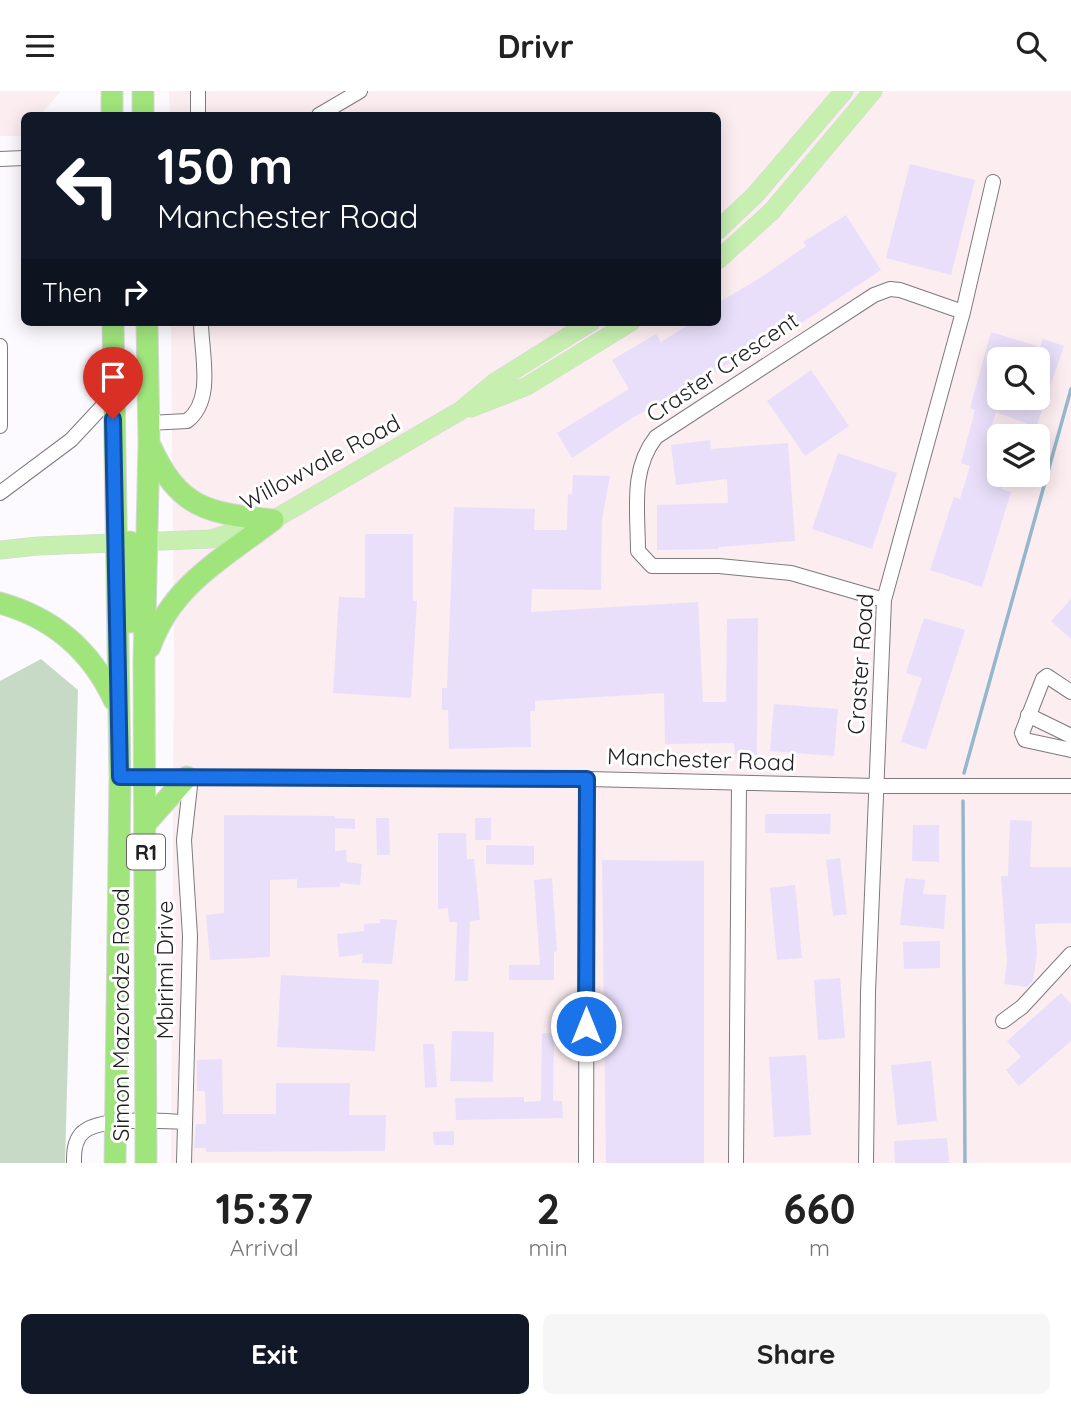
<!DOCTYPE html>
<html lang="en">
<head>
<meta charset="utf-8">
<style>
	body { margin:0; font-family:Quicksand,sans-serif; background:#f6f6f6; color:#222; height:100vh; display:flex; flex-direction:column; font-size:26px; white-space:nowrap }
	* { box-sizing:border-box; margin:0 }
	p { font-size:23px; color:#767676 }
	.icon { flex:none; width:38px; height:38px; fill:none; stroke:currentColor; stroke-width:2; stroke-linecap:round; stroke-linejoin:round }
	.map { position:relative; height:1072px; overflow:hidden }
	.panel { display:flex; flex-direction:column; background:#fff; flex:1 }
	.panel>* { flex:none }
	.guide { position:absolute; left:21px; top:21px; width:700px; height:214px; border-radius:10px; box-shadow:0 4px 18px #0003; background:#111827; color:#fff; overflow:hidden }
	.controls { position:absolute; left:987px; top:256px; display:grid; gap:14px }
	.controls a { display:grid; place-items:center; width:63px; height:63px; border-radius:10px; background:#fff; box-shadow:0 4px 18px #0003; font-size:35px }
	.pin { position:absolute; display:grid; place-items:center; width:60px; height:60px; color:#fff; margin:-72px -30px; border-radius:50% 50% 50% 0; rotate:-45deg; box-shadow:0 0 7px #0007 }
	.pin .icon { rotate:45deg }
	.me { position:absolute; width:77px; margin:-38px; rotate:0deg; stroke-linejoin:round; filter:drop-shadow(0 0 5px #0008) }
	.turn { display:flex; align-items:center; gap:24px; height:147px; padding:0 21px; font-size:32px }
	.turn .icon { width:91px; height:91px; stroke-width:2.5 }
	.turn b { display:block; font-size:49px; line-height:60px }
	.then { display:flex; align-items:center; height:66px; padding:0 21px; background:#0003; gap:14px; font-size:26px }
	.eta { display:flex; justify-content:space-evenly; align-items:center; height:119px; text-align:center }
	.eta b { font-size:42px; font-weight:800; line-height:49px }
	.action { display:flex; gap:14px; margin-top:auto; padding:14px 21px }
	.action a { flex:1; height:80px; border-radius:10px; background:#111827; color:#fff; font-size:28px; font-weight:800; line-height:80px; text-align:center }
	.action a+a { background:#f6f6f6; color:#222 }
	header { display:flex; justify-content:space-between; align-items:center; height:91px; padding:0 21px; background:#fff; font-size:32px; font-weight:800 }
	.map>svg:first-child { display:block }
	.industrial { fill:#fcedf1; fill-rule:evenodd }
	.green { fill:#c7dac6 }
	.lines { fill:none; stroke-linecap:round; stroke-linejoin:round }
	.stream { stroke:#95b7cc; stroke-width:3.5 }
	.building { fill:#e9dffa; fill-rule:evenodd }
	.minor-casing { stroke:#7c7a7f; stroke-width:16 }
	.major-casing { stroke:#d7d7d7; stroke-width:19 }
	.highway-casing { stroke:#d7d7d7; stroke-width:23 }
	.minor { stroke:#fff; stroke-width:14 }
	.major { stroke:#c6efb0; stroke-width:18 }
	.highway { stroke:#a0e57c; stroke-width:21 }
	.route-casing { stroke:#114b97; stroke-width:18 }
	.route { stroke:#1a73e8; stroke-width:12 }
	.labels { text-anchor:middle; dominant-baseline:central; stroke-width:6; stroke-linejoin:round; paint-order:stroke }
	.shield { fill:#fff; stroke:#646364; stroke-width:2 }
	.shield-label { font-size:21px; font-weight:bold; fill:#212022 }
	.street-label { font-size:23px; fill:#212022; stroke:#fff }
</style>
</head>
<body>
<header><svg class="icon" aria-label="menu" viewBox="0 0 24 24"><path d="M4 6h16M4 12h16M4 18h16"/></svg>Drivr<svg class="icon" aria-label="search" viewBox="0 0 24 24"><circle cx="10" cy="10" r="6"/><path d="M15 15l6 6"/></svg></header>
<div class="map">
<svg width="1071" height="1072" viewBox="0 0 1071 1072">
	<rect width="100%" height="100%" fill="#fcfaff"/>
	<path class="industrial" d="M0,0H61L40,24H24L23,45H0Z
		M169,0H1071V1072H171L174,558L171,231H718V24H170ZM999,268H1038V306H999ZM999,345H1038V383H999Z"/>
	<path class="green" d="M41,568L78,599L65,1072H0V590Z"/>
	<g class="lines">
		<path class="stream" d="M964,682L1071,298
			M963,710L965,1072"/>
	</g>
	<path class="building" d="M910,73L975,89L951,184L886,167Z
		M846,124L881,179L797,235L795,232L697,292L632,327L572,367L557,342L629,298L612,269L656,243L661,251L693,231H718V212L763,185L806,155L803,151Z
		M991,241L1040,256L1043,248L1064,255L1036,336L996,321L991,337L999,339V383H1006L1001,398L1011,401L982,496L930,479L954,406L960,408L970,375L961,372L975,319L970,317ZM999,268H1038V306H999Z
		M811,279L849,335L805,365L767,310Z
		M710,349L711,358L788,352L795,450L718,456V458L657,459V414L728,412L727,388L676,394L671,354Z
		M838,362L897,382L872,458L812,438Z
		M573,384L610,385L602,428L601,499L532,498L531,521L698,511L703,611H726L727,528L758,527L757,664H735L734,652L665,653L664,602L535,610V620H530L531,656L449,658L448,619H442V597H447L454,416L535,418L534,439H567L568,403H572Z
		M365,443H413V510H417L411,607L333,602L339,506L365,507Z
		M1071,508V548L1051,530Z
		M924,527L965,539L926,659L901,651L922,587L906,582Z
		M774,613L838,618L834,665L770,660Z
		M765,723H831L830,743L765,742Z
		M224,724L335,725V727L355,728V738L335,737V760L346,759L347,771L362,773L360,794L340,792V796L297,797V788L270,789V866L210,869L206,824L224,822Z
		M376,727H389L390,764H377Z
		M475,727H491V749H475Z
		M1010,729L1032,730L1030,776H1071V832L1035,833L1037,864L1033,890L1027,896L1004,893L1007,871L1001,785H1008Z
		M913,734H939V771L912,770Z
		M438,742H466L467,768H474L480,829L470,830L468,890H455L457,831H449L448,817L438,818Z
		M486,754L534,755V774L486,773Z
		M840,767L847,823L833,825L826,769Z
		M602,769L704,770V1072H606Z
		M552,787L557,860L554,861V889H509V874H540L534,789Z
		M905,787L925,789L923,803L946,804L944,838L900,834Z
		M795,794L802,867L777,869L770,797Z
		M380,828L397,829L392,873L362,872L363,863L339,866L337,843L364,840V833L380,832Z
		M940,850V877L904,878L903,851Z
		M281,884L379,889L375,960L277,956Z
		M840,887L845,947L818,949L814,889Z
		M1061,902L1071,913V950L1019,995L1006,979L1021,966L1007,950Z
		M452,940L494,941L493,991L450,990Z
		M542,942H554L553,1010H562L563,1027L456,1029L455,1007L524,1006V1011L541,1010Z
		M423,953H434L437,996L425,997Z
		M806,964L811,1044L774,1046L769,966Z
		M222,968L223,1023H276V992H350L349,1024H386L385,1060L206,1061V1057H194L196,1033H206L205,1000H197V969Z
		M931,970L937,1030L897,1034L891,974Z
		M454,1040V1054H434L433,1041Z
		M947,1047L949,1072H895L894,1050Z"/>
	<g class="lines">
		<defs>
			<path id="minor" d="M198,0V24
				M319,24L360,0
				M0,68L24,67
				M0,255V335
				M149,332L187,330C215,309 201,262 201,231
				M0,402L71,349L113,304
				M884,509L791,482L719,475H652L638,460C638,420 630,379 656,346L874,204L890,198L900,199L963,221
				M1071,601L1047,585L1043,588L1022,642L1025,649L1071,659
				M1028,624L1071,645
				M120,686L587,688L875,695H1071
				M1003,930L1022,916L1071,863
				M74,1072C74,1063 74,1054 79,1046C91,1024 161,1030 184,1031
				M184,1072L190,845L184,749L191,686
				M586,1072L587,688
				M736,1072L739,693
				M866,1072L868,901L884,509L963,221L993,91"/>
			<path id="major" d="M718,139L755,104L844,0
				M718,169L772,120L873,0
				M471,317L527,295L631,231
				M0,459L38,455L211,448L273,429L460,320L495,291L591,231"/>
			<path id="highway" d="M112,0V24
				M143,0V24
				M113,231L120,686L115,1072
				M150,354C179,418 207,422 273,429
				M130,451V531
				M0,512C54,527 91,559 114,609
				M150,556C172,494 222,468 273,429
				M146,732L187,686
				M146,1072L144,572L149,352L147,231"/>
		</defs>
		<use href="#minor" class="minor-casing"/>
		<use href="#major" class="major-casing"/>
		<use href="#highway" class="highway-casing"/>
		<use href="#minor" class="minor"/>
		<use href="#major" class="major"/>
		<use href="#highway" class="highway"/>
	</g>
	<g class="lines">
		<defs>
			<path id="route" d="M113,328L120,686L587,688L586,935"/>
		</defs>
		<use href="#route" class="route-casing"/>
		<use href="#route" class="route"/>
	</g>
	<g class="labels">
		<rect class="shield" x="127" y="743.5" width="38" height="35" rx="5"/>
		<g class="shield-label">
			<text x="146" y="761">R1</text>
		</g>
		<g class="street-label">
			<text transform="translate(722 276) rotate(-34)">Craster Crescent</text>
			<text transform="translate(320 371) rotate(-28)">Willowvale Road</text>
			<text transform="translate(860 573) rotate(-86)">Craster Road</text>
			<text transform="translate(701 668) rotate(2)">Manchester Road</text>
			<text transform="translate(164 879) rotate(-90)">Mbirimi Drive</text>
			<text transform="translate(120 924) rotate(-90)">Simon Mazorodze Road</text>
		</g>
	</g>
</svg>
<div class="controls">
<a><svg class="icon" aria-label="search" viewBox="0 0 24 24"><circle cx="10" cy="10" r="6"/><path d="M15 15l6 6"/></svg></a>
<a><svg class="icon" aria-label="layers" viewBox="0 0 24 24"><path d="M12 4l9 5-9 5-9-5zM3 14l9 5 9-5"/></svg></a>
</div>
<div class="pin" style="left:113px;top:328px;background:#d93025"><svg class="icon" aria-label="arrive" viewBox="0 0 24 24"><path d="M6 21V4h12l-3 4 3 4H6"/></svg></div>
<svg class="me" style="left:586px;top:935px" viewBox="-20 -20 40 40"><circle r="17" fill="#1a73e8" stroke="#fff" stroke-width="3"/><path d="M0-11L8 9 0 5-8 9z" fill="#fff"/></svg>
<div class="guide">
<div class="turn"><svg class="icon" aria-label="left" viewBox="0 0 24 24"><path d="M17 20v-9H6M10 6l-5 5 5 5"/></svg><div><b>150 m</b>Manchester Road</div></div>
<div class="then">Then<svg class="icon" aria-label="right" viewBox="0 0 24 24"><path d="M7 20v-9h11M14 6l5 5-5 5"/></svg></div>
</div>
</div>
<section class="panel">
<div class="eta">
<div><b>15:37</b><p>Arrival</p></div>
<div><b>2</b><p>min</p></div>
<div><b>660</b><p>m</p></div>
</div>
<div class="action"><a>Exit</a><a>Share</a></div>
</section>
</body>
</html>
